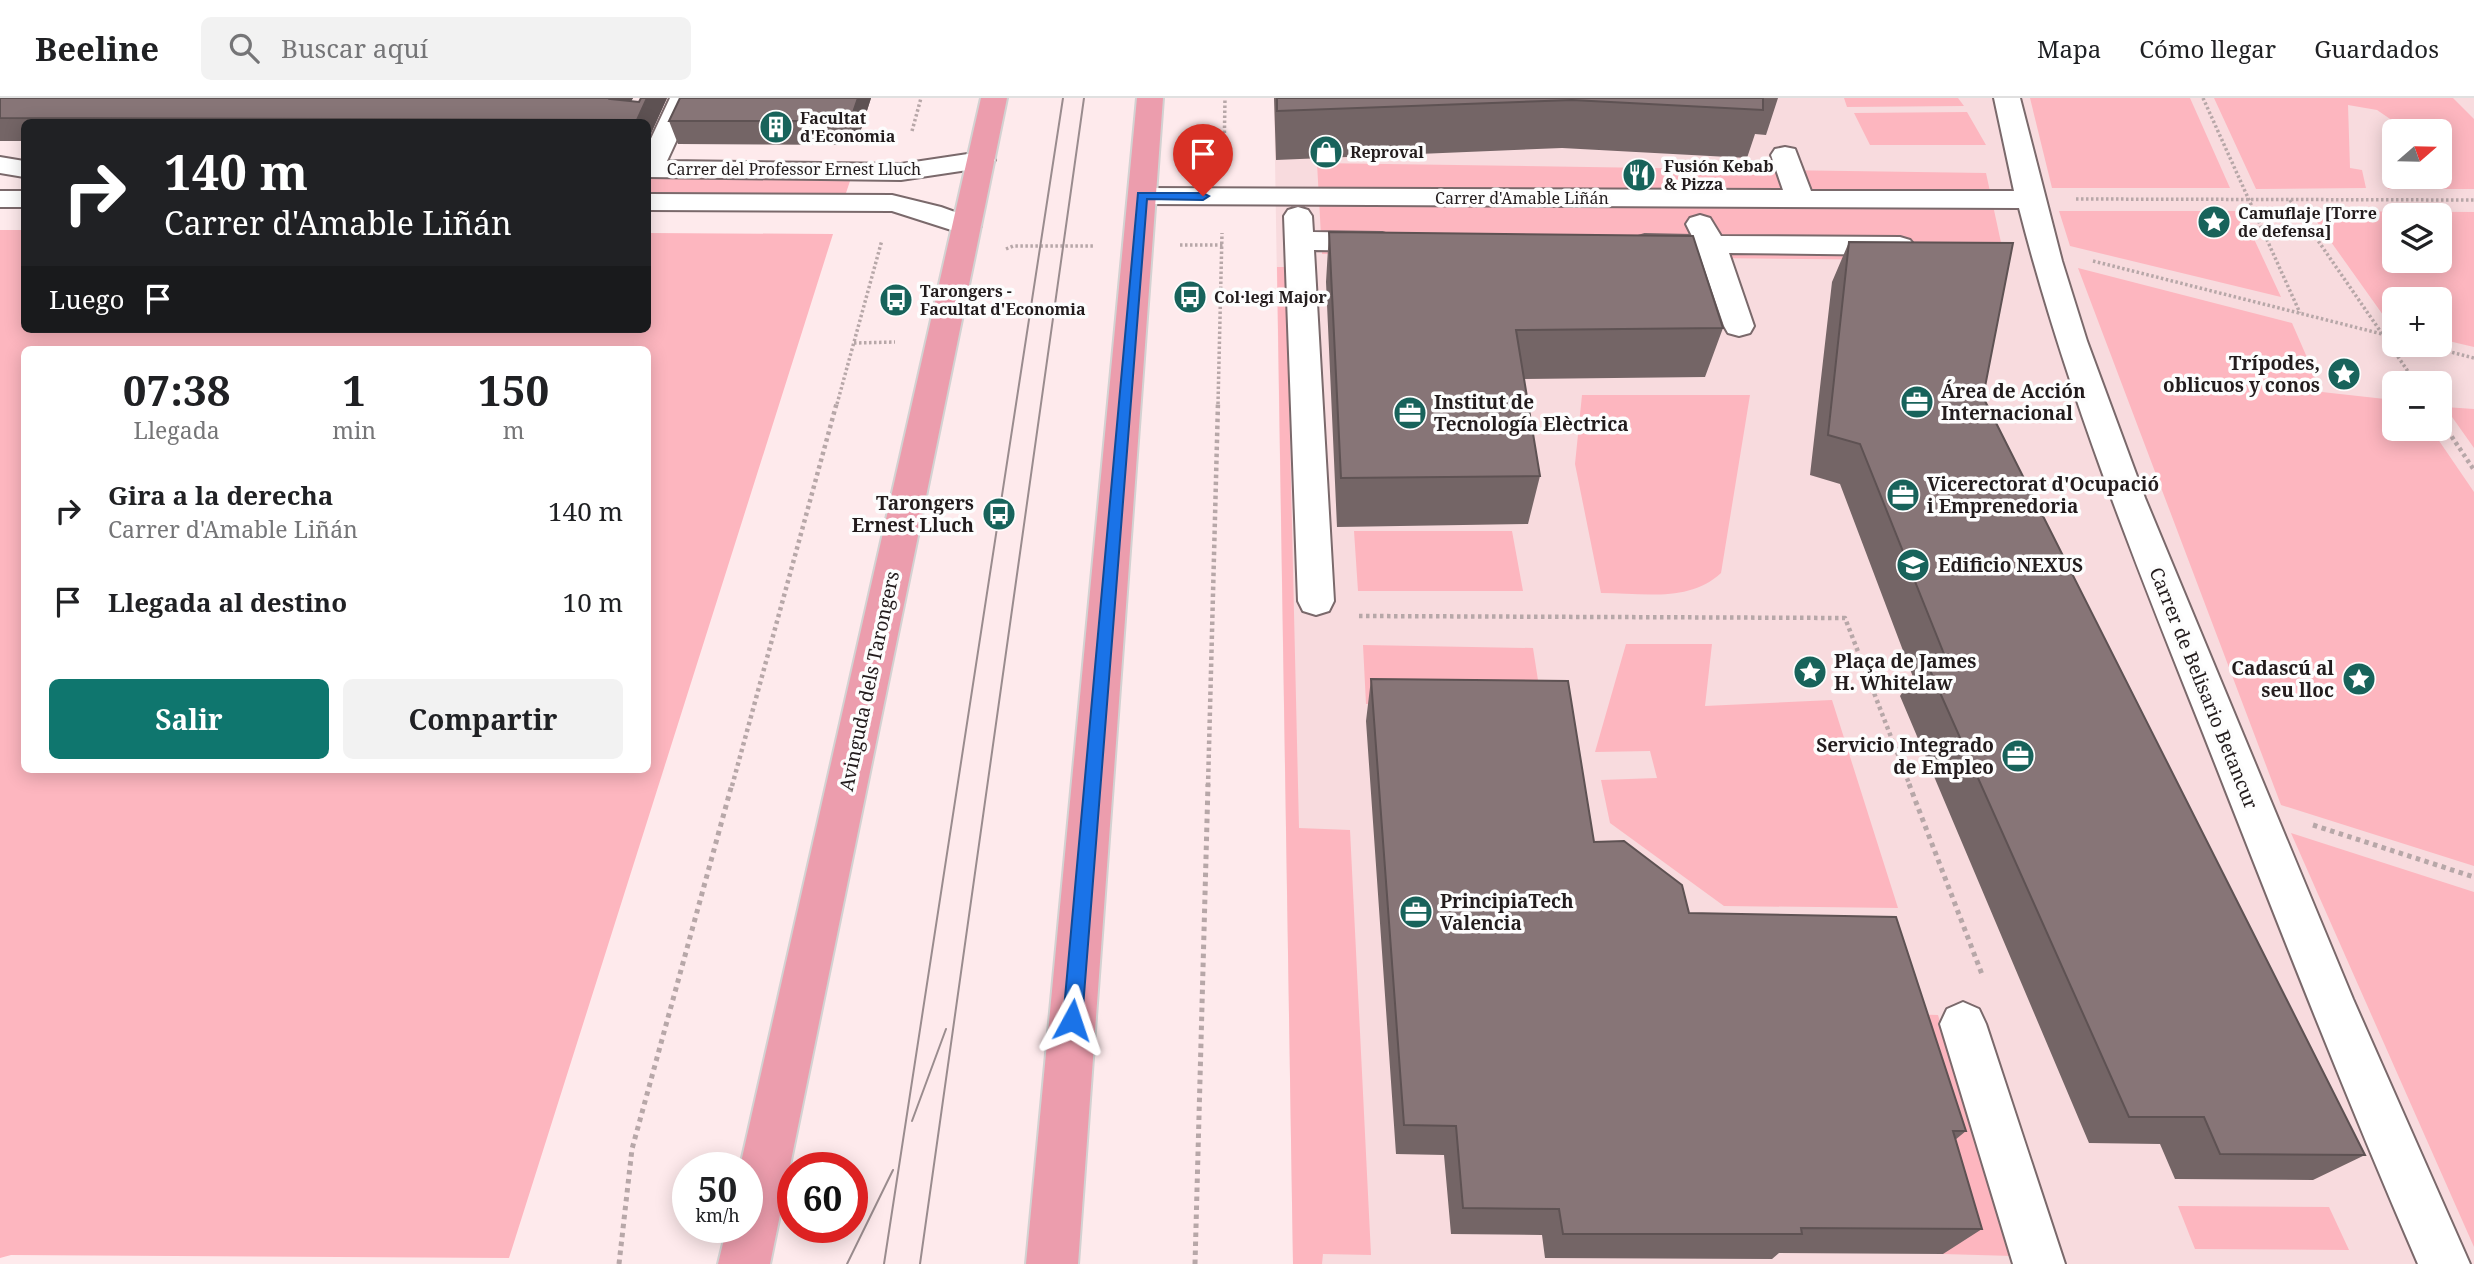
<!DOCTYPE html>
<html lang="es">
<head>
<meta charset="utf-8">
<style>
	body { margin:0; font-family:"Noto Serif",serif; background:#f2f2f2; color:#202124; height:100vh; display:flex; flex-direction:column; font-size:26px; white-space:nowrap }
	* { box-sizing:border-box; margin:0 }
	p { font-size:23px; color:#757577 }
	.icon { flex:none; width:38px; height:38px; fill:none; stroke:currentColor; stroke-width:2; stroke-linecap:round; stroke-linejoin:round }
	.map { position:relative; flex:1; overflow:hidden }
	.panel { position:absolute; left:21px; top:248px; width:630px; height:427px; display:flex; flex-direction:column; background:#fff; border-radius:10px; box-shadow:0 4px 18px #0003 }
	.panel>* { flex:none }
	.hud { position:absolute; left:21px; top:21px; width:630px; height:214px; border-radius:10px; box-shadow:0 4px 18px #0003; background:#202124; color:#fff; overflow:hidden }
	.needle { width:46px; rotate:70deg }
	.tools { position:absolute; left:2382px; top:21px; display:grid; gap:14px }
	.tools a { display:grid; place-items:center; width:70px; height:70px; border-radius:10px; background:#fff; box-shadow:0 4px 18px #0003; font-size:35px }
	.speed { position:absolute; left:672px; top:1054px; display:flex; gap:14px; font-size:35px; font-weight:700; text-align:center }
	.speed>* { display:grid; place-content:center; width:91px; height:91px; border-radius:50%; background:#fff; box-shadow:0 4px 18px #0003; line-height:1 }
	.speed small { font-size:18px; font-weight:400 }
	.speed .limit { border:10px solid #d22; background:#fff; color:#111 }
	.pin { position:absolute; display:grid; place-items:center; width:60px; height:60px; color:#fff; margin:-72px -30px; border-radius:50% 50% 50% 0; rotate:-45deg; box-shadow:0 0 7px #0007 }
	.pin .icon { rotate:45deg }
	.me { position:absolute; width:77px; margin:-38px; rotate:5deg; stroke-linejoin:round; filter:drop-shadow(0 0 5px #0008) }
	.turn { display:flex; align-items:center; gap:24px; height:147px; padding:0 28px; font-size:32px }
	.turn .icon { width:91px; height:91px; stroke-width:2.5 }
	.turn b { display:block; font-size:49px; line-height:60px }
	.then { display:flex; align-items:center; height:66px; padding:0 28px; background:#0003; gap:14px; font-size:26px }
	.eta { display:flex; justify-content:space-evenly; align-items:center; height:119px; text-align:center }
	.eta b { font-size:42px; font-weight:700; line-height:49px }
	.button { display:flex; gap:14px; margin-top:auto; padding:14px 28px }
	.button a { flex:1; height:80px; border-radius:10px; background:#0f766e; color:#fff; font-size:28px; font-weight:700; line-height:80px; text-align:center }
	.button a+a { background:#f2f2f2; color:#202124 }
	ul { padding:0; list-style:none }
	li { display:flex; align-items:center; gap:21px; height:91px; padding:0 28px }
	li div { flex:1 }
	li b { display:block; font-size:26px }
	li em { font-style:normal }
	header { display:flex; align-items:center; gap:42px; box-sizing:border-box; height:98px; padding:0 35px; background:#fff; border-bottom:2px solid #e0e0e0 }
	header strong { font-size:33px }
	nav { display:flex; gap:38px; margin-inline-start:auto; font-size:24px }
	.search { width:490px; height:63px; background:#f2f2f2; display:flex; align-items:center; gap:18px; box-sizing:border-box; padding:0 24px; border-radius:10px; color:#757577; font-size:26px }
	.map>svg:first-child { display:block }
	.built { fill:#f8dbde; fill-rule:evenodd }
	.green { fill:#fdb6bf; fill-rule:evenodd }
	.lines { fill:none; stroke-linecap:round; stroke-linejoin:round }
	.minor-casing { stroke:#7a696b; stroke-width:4 }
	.major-casing { stroke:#d3d2d2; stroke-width:4 }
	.path-far2 { stroke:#b7a7a8; stroke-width:3.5; stroke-dasharray:2.5 2.5; stroke-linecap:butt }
	.path-far1 { stroke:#b7a7a8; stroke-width:4.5; stroke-dasharray:3.5 3.5; stroke-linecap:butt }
	.path { stroke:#b7a7a8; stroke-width:5; stroke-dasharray:4.5 4.5; stroke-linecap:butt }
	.minor { fill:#fff; fill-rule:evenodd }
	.major { fill:#ec9dad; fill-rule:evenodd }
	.tram { stroke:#9a8c8e; stroke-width:2 }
	.wall { fill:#746566 }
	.shaded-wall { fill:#5e5253 }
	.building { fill:#877577; stroke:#5e5253; stroke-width:2 }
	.route { fill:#1a73e8; stroke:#114b97; stroke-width:2 }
	.labels { text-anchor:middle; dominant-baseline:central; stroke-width:7; stroke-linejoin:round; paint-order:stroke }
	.far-poi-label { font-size:16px; font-weight:bold; fill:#231c1d; stroke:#fdfdfd; text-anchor:start }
	.far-street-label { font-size:16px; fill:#231c1d; stroke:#fdfdfd }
	.poi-label { font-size:19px; font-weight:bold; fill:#231c1d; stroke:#fdfdfd; text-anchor:start }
	.street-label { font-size:19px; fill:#231c1d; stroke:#fdfdfd }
</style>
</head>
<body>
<header>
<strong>Beeline</strong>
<div class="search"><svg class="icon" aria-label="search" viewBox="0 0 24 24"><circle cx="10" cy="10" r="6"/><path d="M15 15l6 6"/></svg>Buscar aquí</div>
<nav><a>Mapa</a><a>Cómo llegar</a><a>Guardados</a></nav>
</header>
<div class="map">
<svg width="2474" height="1166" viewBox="0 0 2474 1166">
	<rect width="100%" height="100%" fill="#feeaec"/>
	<path class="built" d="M1274,0H2474V1166H1293ZM2394,33H2440V79H2394ZM2394,117H2440V163H2394ZM2394,201H2440V247H2394ZM2394,285H2440V331H2394Z"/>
	<path class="green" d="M1844,0H1958L1964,8L1847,9Z
		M2030,0H2190L2230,90H2052Z
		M2214,0H2453L2474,21V91H2388L2384,77L2405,82L2406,79H2440V33H2398L2396,25L2377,12L2348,7L2350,70L2362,72L2366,90L2256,91Z
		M1967,14L1986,47H1870L1854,15Z
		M1317,65L1986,75L2005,163L1322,156Z
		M648,79L851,80L845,98H648Z
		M2059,113H2241L2281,199L2070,148Z
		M2309,113L2474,114V249L2440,241V201H2394L2393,231ZM2394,117H2440V163H2394Z
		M0,132H24V231H648V135L833,136L509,1160L11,1157L0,1160ZM24,252H648V672H24Z
		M1277,169H1286L1299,730L1350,732L1371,1157L1323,1156L1322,1166H1293Z
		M2078,170L2292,225L2322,294L2394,302V331H2431L2474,394V768L2281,707Z
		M1582,297H1750L1721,475C1689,505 1641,495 1601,495L1575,366Z
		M2445,309L2474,311V350Z
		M1354,433H1512L1523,493H1358Z
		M1626,546H1712L1705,608L1832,602L1898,810L1724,808L1610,725L1601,682L1657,680L1650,653L1595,654Z
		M1363,547L1533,550L1542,608L1366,606Z
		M2291,735L2474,794V1150V1149Z
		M1904,916L1938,917L2013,1158L1943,1156Z
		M2178,1108L2329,1109L2349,1152L2195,1151Z"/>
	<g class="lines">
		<defs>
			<path id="minor" d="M670,0H696L667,63L901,66L981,54L991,56L995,62L991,68L981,70L901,82L648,79V47Z
				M1994,0H2020L2062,163L2087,243L2145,400L2353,901L2470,1166H2418C2342,991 2273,813 2203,635C2134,462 2065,290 2019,110L1142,106L1132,104L1128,98L1132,92L1142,90L1783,92L1771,57L1775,51L1785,49L1795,51L1811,93H2014Z
				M0,59L24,63V79L0,75Z
				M0,93H24V109H0Z
				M648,96L892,97L941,109L977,122L981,128L977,134L967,137L892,113L648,112Z
				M1298,109L1308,112L1312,118L1313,134L1382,135L1392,138L1397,144L1392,150L1382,153L1314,152L1334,503L1329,513L1316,517L1303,513L1298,503L1284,118L1288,112Z
				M1700,117L1710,120L1721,138L1900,139L1910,142L1915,148L1910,154L1900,157L1729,155L1754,228L1750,235L1739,238L1728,235L1724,228L1699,155L1635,152L1630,146L1635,140L1645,137L1692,138L1686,126L1690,120Z
				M1963,904L1979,911L1986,926L2065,1166H2013L1940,926L1947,911Z"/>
			<path id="major" d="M981,0H1007L770,1166H718L727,1129H747V1069H740Z
				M1137,0H1163L1078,1166H1026Z"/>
		</defs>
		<use href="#minor" class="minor-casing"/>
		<use href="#major" class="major-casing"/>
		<path class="path-far2" d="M2203,0L2300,215
			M912,33L921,0
			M1224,60L1225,0
			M2076,101L2474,102
			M2290,102L2416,285
			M1180,147H1223
			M1006,151L1013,148H1094
			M2093,163L2394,239
			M854,245L895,244
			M2423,247L2474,260
			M837,306L882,142
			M1218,306L1222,135"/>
		<path class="path-far1" d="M2440,321L2474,372
			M1359,518L1845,520L1910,688
			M732,688L837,304
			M1208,688L1218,304"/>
		<path class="path" d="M1909,686L1983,879
			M2313,727L2474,779
			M619,1166L632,1051L732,686
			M1195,1166L1208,686"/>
		<use href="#minor" class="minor"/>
		<use href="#major" class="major"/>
		<path class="tram" d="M912,1023L946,931
			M847,1166L893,1072
			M884,1166L1063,0
			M920,1166L1084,0"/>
	</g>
	<path class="wall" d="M0,0H633L631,3L639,4L667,0L648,42V24H24V43H0Z
		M680,0H871L856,47L678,46L669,23Z
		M1274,0H1778L1766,37L1755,36L1747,60L1562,50L1276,62Z
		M1329,134L1723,230L1705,279L1524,281L1540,378L1528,426L1337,429L1326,184Z
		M1849,144L1983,299L2365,1057L2313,1082L2175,1081L2160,1046L2089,1045L1900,598L1913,579L1840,386L1810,377L1832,184Z
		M1371,581L1689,815L1966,1033L1955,1042L1982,1131L1943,1156L1779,1155L1772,1161L1545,1160L1542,1137L1451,1136L1444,1057L1396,1056L1366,623Z"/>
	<path class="shaded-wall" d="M611,0H633L621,22Z
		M647,0H667L648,42V24H637V22Z
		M858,0H871L856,47L850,23Z"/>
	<path class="building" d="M0,0H611L610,1L639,4L641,0H647L637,22L0,20Z
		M680,0H858L850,23H669Z
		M1277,0H1763V12L1572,2L1277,13Z
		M1329,134L1693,138L1723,230L1516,232L1540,378L1341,380Z
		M1849,144L2013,145L1983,299L2365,1057L2220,1056L2204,1019H2129L1925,561H1946L1860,346L1828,337Z
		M1371,581L1568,583L1594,744L1624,743L1682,787L1689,815L1896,819L1966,1033H1953L1982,1131L1801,1130L1802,1136H1563L1559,1111L1463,1110L1456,1028L1404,1027Z"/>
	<path class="route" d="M1138,95H1203L1209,98L1203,102L1147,101L1082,922L1079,928L1072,931L1066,928L1063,922Z"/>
	<defs>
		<symbol id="building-disc" viewBox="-11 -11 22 22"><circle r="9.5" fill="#18635b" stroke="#fdfdfd"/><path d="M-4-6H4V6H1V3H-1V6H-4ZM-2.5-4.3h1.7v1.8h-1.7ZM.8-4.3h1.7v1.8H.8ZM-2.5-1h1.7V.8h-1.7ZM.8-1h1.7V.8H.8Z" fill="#fff"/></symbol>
		<symbol id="shop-disc" viewBox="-11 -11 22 22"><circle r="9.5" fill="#18635b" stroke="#fdfdfd"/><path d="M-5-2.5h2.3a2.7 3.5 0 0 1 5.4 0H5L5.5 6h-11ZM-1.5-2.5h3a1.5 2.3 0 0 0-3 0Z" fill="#fff"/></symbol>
		<symbol id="restaurant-disc" viewBox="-11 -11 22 22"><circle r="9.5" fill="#18635b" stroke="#fdfdfd"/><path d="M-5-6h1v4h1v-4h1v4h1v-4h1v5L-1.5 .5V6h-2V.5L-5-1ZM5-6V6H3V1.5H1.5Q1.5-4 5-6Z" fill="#fff"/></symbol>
		<symbol id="sight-disc" viewBox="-11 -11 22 22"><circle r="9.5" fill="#18635b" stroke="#fdfdfd"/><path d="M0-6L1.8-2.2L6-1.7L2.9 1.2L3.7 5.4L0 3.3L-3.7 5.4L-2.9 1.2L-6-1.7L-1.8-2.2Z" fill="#fff"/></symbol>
		<symbol id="bus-disc" viewBox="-11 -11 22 22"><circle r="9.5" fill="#18635b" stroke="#fdfdfd"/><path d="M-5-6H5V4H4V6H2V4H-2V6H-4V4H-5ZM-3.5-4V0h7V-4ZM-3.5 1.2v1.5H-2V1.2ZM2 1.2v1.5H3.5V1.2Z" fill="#fff"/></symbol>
		<symbol id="office-disc" viewBox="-11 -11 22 22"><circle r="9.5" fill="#18635b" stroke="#fdfdfd"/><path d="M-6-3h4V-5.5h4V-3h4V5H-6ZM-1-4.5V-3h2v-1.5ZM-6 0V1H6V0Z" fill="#fff"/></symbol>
		<symbol id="university-disc" viewBox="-11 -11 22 22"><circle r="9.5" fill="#18635b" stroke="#fdfdfd"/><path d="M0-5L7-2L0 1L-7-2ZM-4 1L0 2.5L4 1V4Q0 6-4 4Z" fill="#fff"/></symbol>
	</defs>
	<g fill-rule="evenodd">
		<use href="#building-disc" x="757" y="10" width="38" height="38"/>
		<use href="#shop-disc" x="1307" y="35" width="38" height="38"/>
		<use href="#restaurant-disc" x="1620" y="58" width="38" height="38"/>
		<use href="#sight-disc" x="2195" y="105" width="38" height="38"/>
		<use href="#bus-disc" x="1171" y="180" width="38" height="38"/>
		<use href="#bus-disc" x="877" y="183" width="38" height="38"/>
		<use href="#sight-disc" x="2325" y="257" width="38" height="38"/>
		<use href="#office-disc" x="1898" y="285" width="38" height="38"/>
		<use href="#office-disc" x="1391" y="296" width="38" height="38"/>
		<use href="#office-disc" x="1884" y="378" width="38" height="38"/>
		<use href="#bus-disc" x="980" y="397" width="38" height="38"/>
		<use href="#university-disc" x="1894" y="448" width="38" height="38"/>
		<use href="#sight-disc" x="1791" y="555" width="38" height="38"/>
		<use href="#sight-disc" x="2340" y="562" width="38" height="38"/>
		<use href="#office-disc" x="1999" y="639" width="38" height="38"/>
		<use href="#office-disc" x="1397" y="795" width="38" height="38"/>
	</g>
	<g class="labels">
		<g class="far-poi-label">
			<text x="800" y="20">Facultat<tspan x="800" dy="18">d'Economia</tspan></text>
			<text x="1350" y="54">Reproval</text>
			<text x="1664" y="68">Fusión Kebab<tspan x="1664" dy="18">&amp; Pizza</tspan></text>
			<text x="2238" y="115">Camuflaje [Torre<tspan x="2238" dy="18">de defensa]</tspan></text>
			<text x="920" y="193">Tarongers -<tspan x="920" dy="18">Facultat d'Economia</tspan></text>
			<text x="1214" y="199">Col·legi Major</text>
		</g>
		<g class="far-street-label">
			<text x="794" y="71">Carrer del Professor Ernest Lluch</text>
			<text x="1522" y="100">Carrer d'Amable Liñán</text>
		</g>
		<g class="poi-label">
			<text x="2320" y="265" text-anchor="end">Trípodes,<tspan x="2320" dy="22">oblicuos y conos</tspan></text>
			<text x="1941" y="293">Área de Acción<tspan x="1941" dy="22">Internacional</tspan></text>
			<text x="1434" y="304">Institut de<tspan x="1434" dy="22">Tecnología Elèctrica</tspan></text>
			<text x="1927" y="386">Vicerectorat d'Ocupació<tspan x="1927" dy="22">i Emprenedoria</tspan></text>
			<text x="974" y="405" text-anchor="end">Tarongers<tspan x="974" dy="22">Ernest Lluch</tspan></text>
			<text x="1938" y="467">Edificio NEXUS</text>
			<text x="1834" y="563">Plaça de James<tspan x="1834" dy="22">H. Whitelaw</tspan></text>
			<text x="2334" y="570" text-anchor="end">Cadascú al<tspan x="2334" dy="22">seu lloc</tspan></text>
			<text x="1994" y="647" text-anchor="end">Servicio Integrado<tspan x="1994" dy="22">de Empleo</tspan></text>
			<text x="1440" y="803">PrincipiaTech<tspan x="1440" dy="22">Valencia</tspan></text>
		</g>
		<g class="street-label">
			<text transform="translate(869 583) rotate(-78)">Avinguda dels Tarongers</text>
			<text transform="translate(2204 590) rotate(68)">Carrer de Belisario Betancur</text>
		</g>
	</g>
</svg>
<div class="tools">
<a><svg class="needle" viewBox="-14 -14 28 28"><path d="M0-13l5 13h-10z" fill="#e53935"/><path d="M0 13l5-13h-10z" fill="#757577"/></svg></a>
<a><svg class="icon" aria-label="layers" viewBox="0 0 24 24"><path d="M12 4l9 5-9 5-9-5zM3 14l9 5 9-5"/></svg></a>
<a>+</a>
<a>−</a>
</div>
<div class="speed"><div>50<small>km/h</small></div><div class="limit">60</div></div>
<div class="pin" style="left:1203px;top:98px;background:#d93025"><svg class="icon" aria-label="arrive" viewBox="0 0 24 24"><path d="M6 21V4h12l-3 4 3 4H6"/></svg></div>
<svg class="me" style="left:1072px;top:922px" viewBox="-20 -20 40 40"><path d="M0-17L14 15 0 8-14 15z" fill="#1a73e8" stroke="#fff" stroke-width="4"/></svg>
<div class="hud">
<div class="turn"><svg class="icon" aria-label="right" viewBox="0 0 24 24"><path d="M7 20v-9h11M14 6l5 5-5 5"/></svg><div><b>140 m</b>Carrer d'Amable Liñán</div></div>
<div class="then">Luego<svg class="icon" aria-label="arrive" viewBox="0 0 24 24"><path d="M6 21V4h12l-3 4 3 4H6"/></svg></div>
</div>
<section class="panel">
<div class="eta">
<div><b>07:38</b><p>Llegada</p></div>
<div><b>1</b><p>min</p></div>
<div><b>150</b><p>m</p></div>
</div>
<ul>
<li><svg class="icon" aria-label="right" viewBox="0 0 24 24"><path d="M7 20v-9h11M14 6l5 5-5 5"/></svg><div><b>Gira a la derecha</b><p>Carrer d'Amable Liñán</p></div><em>140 m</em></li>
<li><svg class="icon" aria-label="arrive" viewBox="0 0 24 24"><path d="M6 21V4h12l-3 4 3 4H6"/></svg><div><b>Llegada al destino</b></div><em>10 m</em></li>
</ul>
<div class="button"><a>Salir</a><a>Compartir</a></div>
</section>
</div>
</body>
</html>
